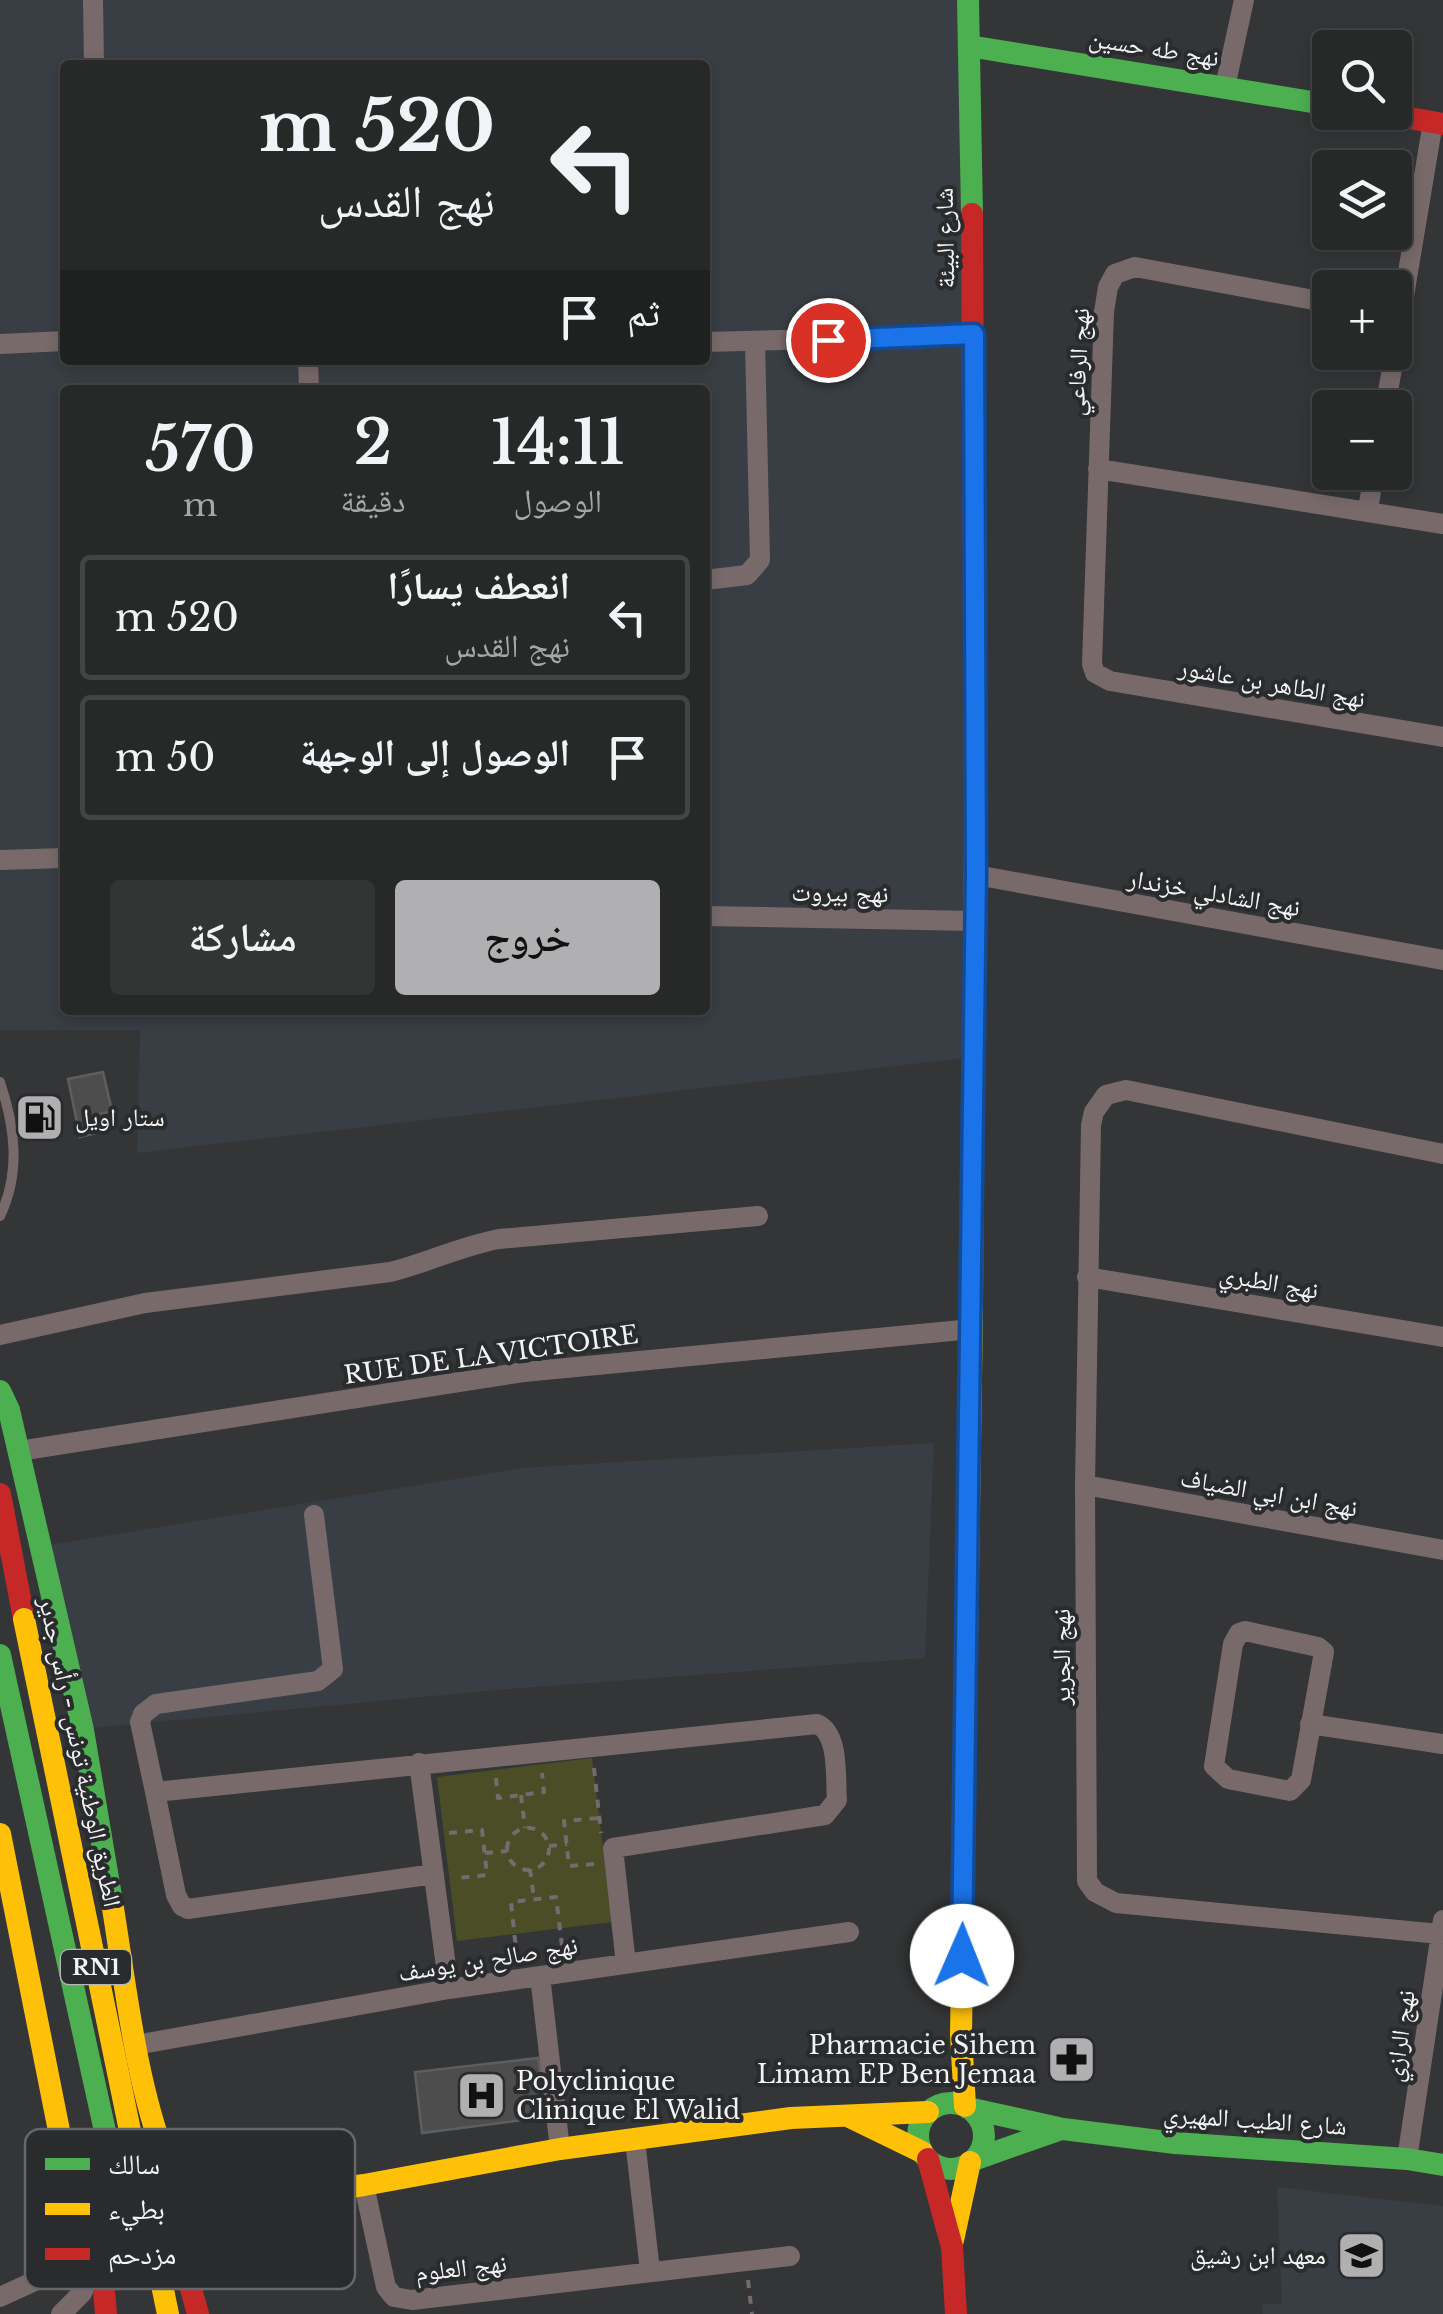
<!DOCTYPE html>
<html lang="ar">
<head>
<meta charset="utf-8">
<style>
	body { margin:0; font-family:"Libre Baskerville","Noto Naskh Arabic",serif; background:#333434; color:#f1f3f6; direction:rtl; height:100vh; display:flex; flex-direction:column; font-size:38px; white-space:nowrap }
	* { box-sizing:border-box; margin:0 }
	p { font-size:32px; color:#a4a6a8 }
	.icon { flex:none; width:55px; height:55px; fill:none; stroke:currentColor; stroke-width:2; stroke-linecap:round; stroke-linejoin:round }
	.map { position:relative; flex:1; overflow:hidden; direction:ltr }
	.sheet { position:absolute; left:60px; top:385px; width:650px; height:630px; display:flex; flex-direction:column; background:#272828; border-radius:10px; box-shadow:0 5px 15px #0003,0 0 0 2px #434445; direction:rtl }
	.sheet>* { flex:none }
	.banner { position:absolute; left:60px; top:60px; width:650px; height:305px; border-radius:10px; box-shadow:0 5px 15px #0003,0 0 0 2px #434445; direction:rtl; background:#272828; color:#f1f3f6; overflow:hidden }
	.tools { position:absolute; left:1312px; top:30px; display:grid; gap:20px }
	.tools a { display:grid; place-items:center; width:100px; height:100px; border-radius:10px; background:#272828; box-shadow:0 5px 15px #0003,0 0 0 2px #434445; font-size:50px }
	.pin { position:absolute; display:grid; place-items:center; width:85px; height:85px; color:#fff; margin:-42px; border:5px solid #fff; border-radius:50%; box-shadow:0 2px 10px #0007 }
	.me { position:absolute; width:110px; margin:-55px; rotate:1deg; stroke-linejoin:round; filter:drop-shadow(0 0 8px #0008) }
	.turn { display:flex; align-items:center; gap:35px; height:210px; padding:0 50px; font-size:45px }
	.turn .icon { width:130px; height:130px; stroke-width:2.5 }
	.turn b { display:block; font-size:70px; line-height:85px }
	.then { display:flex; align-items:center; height:95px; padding:0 50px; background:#0003; gap:20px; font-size:38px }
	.eta { display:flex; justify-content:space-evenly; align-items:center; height:170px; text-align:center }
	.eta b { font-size:60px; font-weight:600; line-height:70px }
	.cta { display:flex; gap:20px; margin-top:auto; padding:20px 50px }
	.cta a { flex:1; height:115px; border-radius:10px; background:#b0b0b2; color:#111; font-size:40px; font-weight:600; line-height:115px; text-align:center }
	.cta a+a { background:#333434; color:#f1f3f6 }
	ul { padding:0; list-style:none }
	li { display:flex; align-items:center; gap:30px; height:125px; margin:0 20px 15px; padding:0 30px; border:5px solid #434445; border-radius:10px }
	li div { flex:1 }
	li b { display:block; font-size:38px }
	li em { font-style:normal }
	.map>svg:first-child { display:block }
	.built { fill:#393e44; fill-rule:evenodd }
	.green { fill:#4a4d26 }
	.building { fill:#4d4d4e; stroke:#5d5e5f; stroke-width:2.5 }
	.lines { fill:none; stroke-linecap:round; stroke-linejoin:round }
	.path { stroke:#756b6c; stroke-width:4; stroke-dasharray:8 8; stroke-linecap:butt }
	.lane { stroke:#786a6b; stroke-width:10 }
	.street { stroke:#786a6b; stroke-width:20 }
	.fast { stroke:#4caf50; stroke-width:22 }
	.slow { stroke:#ffc107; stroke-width:22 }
	.jam { stroke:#c62828; stroke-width:22 }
	.fast-bridge { stroke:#4caf50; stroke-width:22 }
	.slow-bridge { stroke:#ffc107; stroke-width:22 }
	.route-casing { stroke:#114b97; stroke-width:25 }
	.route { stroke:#1a73e8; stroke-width:18 }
	.labels { text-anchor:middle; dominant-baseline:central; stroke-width:8; stroke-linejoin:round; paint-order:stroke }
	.shield { fill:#292b2d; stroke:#b6b7b9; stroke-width:2.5 }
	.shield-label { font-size:22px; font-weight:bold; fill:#f2f3f5 }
	.street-label { font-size:25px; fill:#f2f3f5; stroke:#292b2d }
	.poi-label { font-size:25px; fill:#f2f3f5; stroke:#292b2d; text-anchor:start }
	.key { fill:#292b2d; stroke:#656769; stroke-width:2.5 }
	.key-label { font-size:28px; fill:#f2f3f5 }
</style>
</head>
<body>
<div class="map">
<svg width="1443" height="2314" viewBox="0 0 1443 2314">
	<rect width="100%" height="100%" fill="#343536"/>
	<path class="built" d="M0,0H979L983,1056L137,1153L140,1030H0ZM65,65H705V360H65ZM65,390H705V1010H65Z
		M934,1443L925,1658L507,1689L92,1728L49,1545L522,1468Z
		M1277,2187L1443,2206V2314H1263L1262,2304H1282Z"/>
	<path class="green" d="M592,1758L612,1922L457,1941L437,1777Z"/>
	<path class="building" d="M103,1072L112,1111L96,1115L100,1132L80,1137L68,1079Z
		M53,1095L60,1130L26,1137L19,1102Z
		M538,2058L547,2117L422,2133L415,2072Z"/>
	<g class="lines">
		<path class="path" d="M594,1768L601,1833
			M496,1778L498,1798L544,1792L542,1773
			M521,1795L525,1828
			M507 1849a21 21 0 1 1 42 0a21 21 0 1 1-42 0Z
			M449,1833L482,1830L487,1875L455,1878
			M549,1846L567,1844
			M485,1853L507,1851
			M594,1864L569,1866L564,1821L599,1818
			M530,1869L534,1899
			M517,1959L511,1902L556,1897L563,1954
			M748,2280L752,2314"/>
		<path class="lane" d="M0,1082C15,1127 21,1172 0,1216"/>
		<path class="street" d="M93,0L94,65
			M1225,87L1244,0
			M1330,303L1135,267L1115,274L1108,287L1104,312L1092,664L1095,673L1110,681L1443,737
			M705,342L974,335
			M0,344L65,341
			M1395,350L1433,122
			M308,360L309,390
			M1385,408L1395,352
			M1098,469L1443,524
			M1368,510L1374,472
			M705,580L747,575L760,560L755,342
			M0,860L65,858
			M976,875L1443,960
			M705,916L975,921
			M1087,1277L1443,1337
			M0,1335L145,1303L390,1272C427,1263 461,1246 499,1239L758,1216
			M19,1451L524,1372L972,1329
			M1085,1485L1443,1550
			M1245,1631L1318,1647L1324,1652L1301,1780L1290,1791L1228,1779L1214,1766L1233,1644L1239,1633Z
			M1310,1724L1443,1744
			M419,1763L449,1989
			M155,1792L140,1722L143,1714L156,1704L318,1681L333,1669L314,1515
			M434,1874L188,1909L182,1906L176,1895L155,1792L817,1724C840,1734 835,1778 837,1800L825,1815L613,1848L626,1964
			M1440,1934L1116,1903L1095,1892L1087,1881L1085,1485L1091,1125L1094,1112L1106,1095L1126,1090L1443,1154
			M540,1976L560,2149
			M136,2045L449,1989L849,1932
			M635,2140L650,2271
			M1407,2159L1443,1920
			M364,2185L386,2287L394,2297L412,2300L790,2256
			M0,2297L50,2274L89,2239
			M61,2314L82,2293L99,2258"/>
		<path class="fast" d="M968,0L972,214
			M969,46L1330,105
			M972,1312L975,827
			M0,1391L9,1410L83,1730L112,1902
			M918 2136a33 33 0 1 1 66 0a33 33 0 1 1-66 0Z
			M968,2108L1063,2129L1175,2143L1407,2159L1443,2165
			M973,2160L1061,2129
			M180,2180L246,2190L258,2200"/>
		<path class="slow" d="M0,1834L74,2206
			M112,1902C126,1988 135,2079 166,2161
			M965,2106L961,2035L972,1312
			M850,2117L922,2152
			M74 2201a55 55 0 1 1 110 0a55 55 0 1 1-110 0Z
			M179,2225L226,2215L258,2200L364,2185L560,2149L791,2118L928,2112
			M953,2240L970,2162"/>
		<path class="jam" d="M1375,112L1443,124
			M972,214L975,827
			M0,1494L24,1619
			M928,2159L952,2247L956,2314
			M175,2231L198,2314
			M106,2314L103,2279L112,2253"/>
		<path class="fast-bridge" d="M0,1655L116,2181"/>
		<path class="slow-bridge" d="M24,1619L168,2314"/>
	</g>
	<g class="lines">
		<defs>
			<path id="route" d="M828,340L974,334L976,875L962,1956"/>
		</defs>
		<use href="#route" class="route-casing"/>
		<use href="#route" class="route"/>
	</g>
	<defs>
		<symbol id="fuel-square" viewBox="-11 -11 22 22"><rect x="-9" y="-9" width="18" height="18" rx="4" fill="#b0b0b2" stroke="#292b2d"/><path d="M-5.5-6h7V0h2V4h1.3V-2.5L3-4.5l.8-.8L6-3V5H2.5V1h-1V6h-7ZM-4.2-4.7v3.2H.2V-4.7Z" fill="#111"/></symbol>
		<symbol id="pharmacy-square" viewBox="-11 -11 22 22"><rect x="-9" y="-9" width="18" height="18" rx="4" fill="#b0b0b2" stroke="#292b2d"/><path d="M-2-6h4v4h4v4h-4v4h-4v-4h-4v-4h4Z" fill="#111"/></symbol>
		<symbol id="hospital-square" viewBox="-11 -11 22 22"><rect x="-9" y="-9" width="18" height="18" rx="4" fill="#b0b0b2" stroke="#292b2d"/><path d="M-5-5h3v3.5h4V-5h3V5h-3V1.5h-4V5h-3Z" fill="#111"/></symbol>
		<symbol id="school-square" viewBox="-11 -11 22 22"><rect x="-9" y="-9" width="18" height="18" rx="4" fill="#b0b0b2" stroke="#292b2d"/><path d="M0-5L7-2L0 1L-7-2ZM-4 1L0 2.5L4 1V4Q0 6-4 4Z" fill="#111"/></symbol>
	</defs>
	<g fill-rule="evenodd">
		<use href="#fuel-square" x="12" y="1090" width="55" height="55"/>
		<use href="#pharmacy-square" x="1044" y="2032" width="55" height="55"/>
		<use href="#hospital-square" x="454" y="2068" width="55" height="55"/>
		<use href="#school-square" x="1334" y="2228" width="55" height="55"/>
	</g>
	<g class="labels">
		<rect class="shield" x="61" y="1950" width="70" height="34" rx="8"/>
		<g class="shield-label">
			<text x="96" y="1967">RN1</text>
		</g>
		<g class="street-label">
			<text transform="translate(1154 48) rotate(9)">نهج طه حسين</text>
			<text transform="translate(945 238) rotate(-91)">شارع البيئة</text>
			<text transform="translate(1078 362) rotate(-87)">نهج الرفاعي</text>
			<text transform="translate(1272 683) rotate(10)">نهج الطاهر بن عاشور</text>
			<text transform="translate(840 893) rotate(1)">نهج بيروت</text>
			<text transform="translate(1214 893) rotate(10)">نهج الشادلي خزندار</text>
			<text transform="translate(1269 1282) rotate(10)">نهج الطبري</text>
			<text transform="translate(491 1355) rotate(-8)">RUE DE LA VICTOIRE</text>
			<text transform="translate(1269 1493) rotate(10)">نهج ابن ابي الضياف</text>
			<text transform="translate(1061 1657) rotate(-90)">نهج الجرير</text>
			<text transform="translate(80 1752) rotate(78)">الطريق الوطنية تونس - رأس جدير</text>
			<text transform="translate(488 1959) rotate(-9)">نهج صالح بن يوسف</text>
			<text transform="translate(1400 2036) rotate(-82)">نهج الرازي</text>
			<text transform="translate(1255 2120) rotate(4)">شارع الطيب المهيري</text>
			<text transform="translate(461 2268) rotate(-6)">نهج العلوم</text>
		</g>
		<g class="poi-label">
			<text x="75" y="1117">ستار اويل</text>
			<text x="1036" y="2045" text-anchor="end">Pharmacie Sihem<tspan x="1036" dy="29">Limam EP Ben Jemaa</tspan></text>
			<text x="516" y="2081">Polyclinique<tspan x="516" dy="29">Clinique El Walid</tspan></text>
			<text x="1326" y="2255" text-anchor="end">معهد ابن رشيق</text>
		</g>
	</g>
	<rect x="25" y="2129" width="330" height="160" rx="15" class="key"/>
	<rect x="45" y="2158" width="45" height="12" fill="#4caf50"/>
	<rect x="45" y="2203" width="45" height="12" fill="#ffc107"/>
	<rect x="45" y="2248" width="45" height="12" fill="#c62828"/>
	<g class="key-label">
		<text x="108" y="2174">سالك</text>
		<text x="108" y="2219">بطيء</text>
		<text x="108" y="2264">مزدحم</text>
	</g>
</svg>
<div class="tools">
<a><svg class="icon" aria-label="search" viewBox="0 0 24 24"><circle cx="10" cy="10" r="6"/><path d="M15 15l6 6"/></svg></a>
<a><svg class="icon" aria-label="layers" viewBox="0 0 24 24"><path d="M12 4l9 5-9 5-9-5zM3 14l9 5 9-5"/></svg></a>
<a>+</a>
<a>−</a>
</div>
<div class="pin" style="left:828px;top:340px;background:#d93025"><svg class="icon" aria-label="arrive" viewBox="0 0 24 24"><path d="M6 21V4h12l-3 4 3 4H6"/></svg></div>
<svg class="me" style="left:962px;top:1956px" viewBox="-20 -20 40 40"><circle r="19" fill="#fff"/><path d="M0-13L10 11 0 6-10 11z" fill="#1a73e8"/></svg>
<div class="banner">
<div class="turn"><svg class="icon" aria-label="left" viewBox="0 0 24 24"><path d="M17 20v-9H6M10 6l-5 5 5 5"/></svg><div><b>520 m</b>نهج القدس</div></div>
<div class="then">ثم<svg class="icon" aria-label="arrive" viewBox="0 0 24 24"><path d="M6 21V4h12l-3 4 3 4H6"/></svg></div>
</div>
<section class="sheet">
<div class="eta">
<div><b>14:11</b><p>الوصول</p></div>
<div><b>2</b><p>دقيقة</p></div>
<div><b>570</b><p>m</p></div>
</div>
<ul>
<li><svg class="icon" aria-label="left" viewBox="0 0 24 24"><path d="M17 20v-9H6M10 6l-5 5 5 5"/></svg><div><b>انعطف يسارًا</b><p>نهج القدس</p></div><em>520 m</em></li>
<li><svg class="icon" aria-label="arrive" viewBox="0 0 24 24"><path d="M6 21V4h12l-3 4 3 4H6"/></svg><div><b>الوصول إلى الوجهة</b></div><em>50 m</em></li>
</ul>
<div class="cta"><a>خروج</a><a>مشاركة</a></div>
</section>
</div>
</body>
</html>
